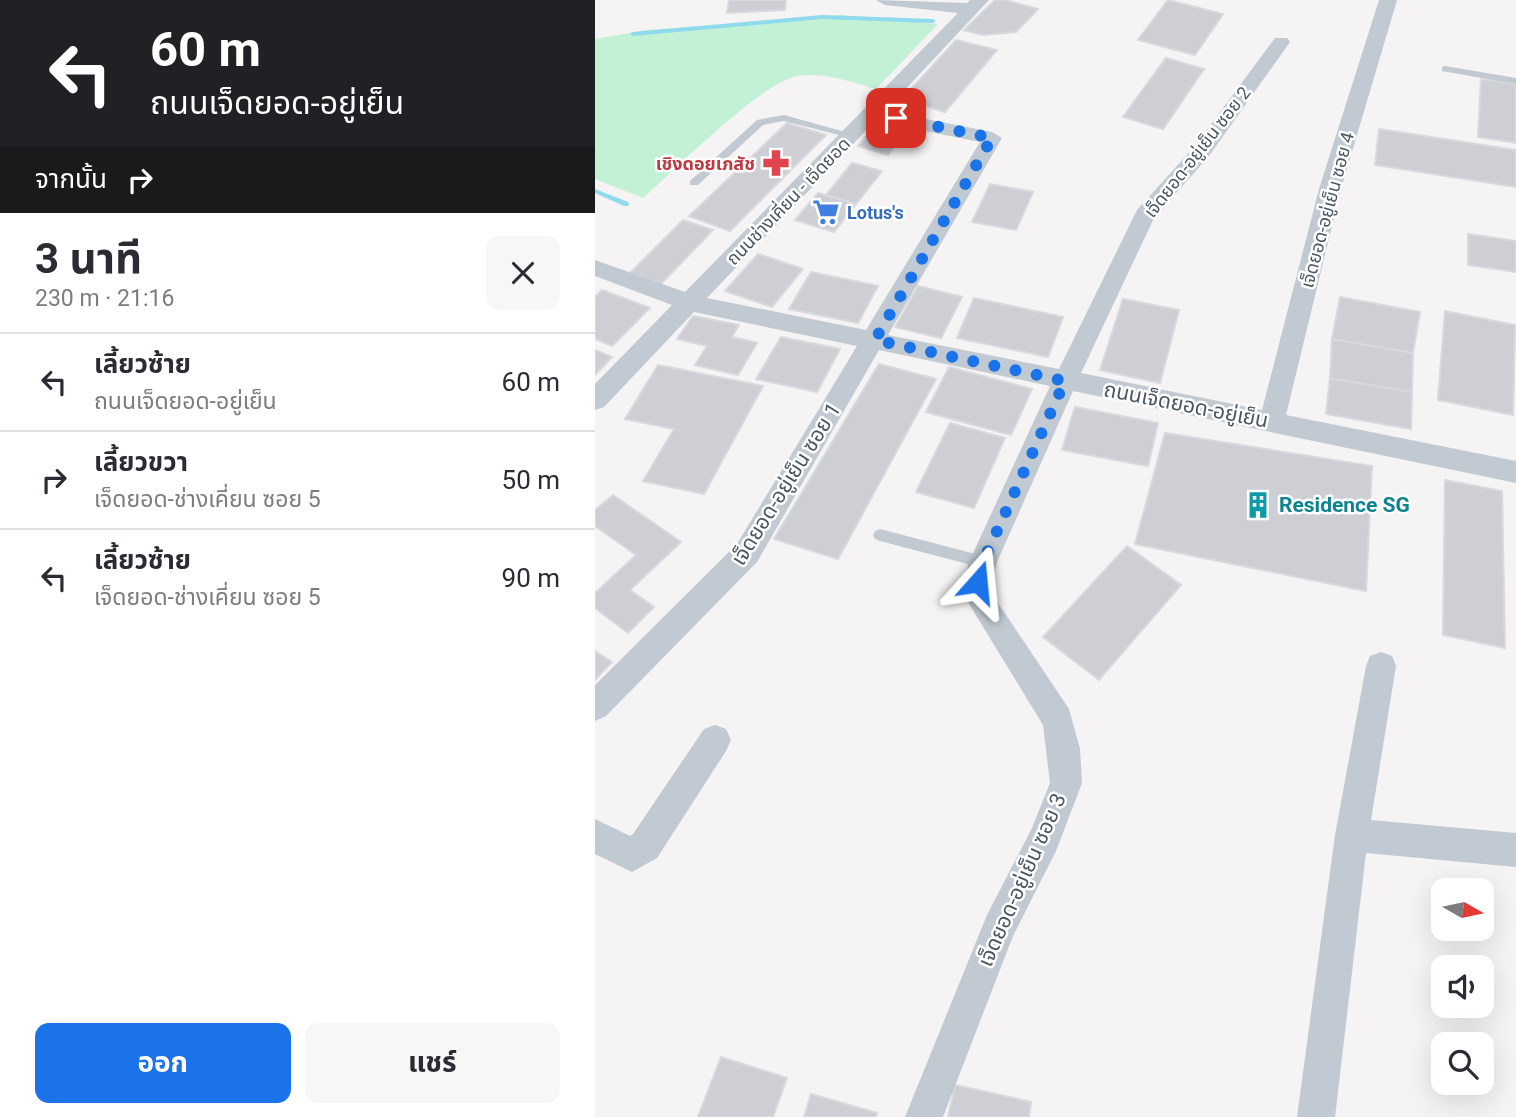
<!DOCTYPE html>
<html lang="th">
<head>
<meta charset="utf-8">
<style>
	body { margin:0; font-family:Roboto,"Noto Sans Thai",sans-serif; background:#f7f7f7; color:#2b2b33; height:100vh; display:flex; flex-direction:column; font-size:26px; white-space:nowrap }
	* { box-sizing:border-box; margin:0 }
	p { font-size:23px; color:#7c7c81 }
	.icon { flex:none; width:38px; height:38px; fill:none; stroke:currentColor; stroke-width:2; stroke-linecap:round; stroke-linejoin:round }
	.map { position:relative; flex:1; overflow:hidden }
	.side { display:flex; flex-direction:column; background:#fff; width:595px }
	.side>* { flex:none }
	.top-card { background:#202124; color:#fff; overflow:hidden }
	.needle { width:46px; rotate:99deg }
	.tools { position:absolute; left:836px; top:878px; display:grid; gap:14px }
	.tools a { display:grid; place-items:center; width:63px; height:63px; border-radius:14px; background:#fff; box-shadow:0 7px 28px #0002; font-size:35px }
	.pin { position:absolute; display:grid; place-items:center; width:60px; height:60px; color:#fff; margin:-30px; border-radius:14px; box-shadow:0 4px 10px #0006 }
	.me { position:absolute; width:77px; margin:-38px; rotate:18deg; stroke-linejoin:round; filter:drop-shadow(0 0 5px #0008) }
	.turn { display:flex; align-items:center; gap:24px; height:147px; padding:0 35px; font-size:32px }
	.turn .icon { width:91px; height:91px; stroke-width:2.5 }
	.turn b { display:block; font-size:49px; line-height:60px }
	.then { display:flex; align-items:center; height:66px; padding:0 35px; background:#0003; gap:14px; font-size:26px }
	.round { display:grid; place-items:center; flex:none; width:74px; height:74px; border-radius:14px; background:#f7f7f7 }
	.head { display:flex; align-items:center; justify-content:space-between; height:119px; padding:0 35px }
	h1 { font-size:42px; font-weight:700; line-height:52px }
	.action { display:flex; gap:14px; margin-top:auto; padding:14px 35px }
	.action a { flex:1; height:80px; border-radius:14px; background:#1a73e8; color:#fff; font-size:28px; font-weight:700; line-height:80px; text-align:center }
	.action a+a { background:#f7f7f7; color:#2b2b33 }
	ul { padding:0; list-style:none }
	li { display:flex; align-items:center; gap:21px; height:98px; padding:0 35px; border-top:2px solid #e1e1e2 }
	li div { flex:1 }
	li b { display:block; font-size:26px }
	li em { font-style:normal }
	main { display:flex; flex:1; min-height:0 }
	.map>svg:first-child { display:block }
	.green { fill:#c3f1d5 }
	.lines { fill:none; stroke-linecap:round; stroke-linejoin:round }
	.stream { fill:#90daee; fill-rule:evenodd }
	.building { fill:#cdcfd5; stroke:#d7d9de; stroke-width:2 }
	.lane { fill:#c1cad2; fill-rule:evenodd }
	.street { fill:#c1cad2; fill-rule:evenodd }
	.route { stroke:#1a73e8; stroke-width:12; stroke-dasharray:0 21.6 }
	.labels { text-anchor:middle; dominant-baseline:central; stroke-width:5; stroke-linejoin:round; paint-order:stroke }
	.far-street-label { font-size:18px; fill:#4a5661; stroke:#fff }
	.far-health-label { font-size:18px; font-weight:bold; fill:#be3a42; stroke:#fff; text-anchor:end }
	.far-shop-label { font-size:18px; font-weight:bold; fill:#366cbe; stroke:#fff; text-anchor:start }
	.street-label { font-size:21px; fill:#4a5661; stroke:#fff }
	.culture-label { font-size:21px; font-weight:bold; fill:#0d838f; stroke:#fff; text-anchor:start }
</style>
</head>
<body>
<main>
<section class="side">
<div class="top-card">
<div class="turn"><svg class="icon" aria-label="left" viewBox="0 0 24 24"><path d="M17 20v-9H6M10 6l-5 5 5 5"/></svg><div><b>60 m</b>ถนนเจ็ดยอด-อยู่เย็น</div></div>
<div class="then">จากนั้น<svg class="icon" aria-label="right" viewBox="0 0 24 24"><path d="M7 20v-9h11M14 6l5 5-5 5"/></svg></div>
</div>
<div class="head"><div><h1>3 นาที</h1><p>230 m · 21:16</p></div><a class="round"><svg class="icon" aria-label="close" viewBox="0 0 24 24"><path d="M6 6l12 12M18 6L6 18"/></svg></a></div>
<ul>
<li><svg class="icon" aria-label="left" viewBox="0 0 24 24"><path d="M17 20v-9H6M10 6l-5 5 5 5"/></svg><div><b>เลี้ยวซ้าย</b><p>ถนนเจ็ดยอด-อยู่เย็น</p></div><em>60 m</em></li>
<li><svg class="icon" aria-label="right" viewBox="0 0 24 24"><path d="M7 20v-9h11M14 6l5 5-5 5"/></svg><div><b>เลี้ยวขวา</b><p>เจ็ดยอด-ช่างเคี่ยน ซอย 5</p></div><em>50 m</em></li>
<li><svg class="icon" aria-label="left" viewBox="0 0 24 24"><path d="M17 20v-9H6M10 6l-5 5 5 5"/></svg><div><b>เลี้ยวซ้าย</b><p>เจ็ดยอด-ช่างเคี่ยน ซอย 5</p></div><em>90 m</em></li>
</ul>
<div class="action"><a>ออก</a><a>แชร์</a></div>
</section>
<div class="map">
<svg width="921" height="1117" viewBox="0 0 921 1117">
	<rect width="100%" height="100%" fill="#f5f3f3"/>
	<path class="green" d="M247,15L343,24L281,89C256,82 229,72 202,76C167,82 79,170 48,198L0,179V39L51,30Z"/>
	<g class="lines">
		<path class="stream" d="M227,15L338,19L341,21L338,23L227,19L38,36L35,34L38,32Z
			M0,189L33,202L34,204L33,206H29L0,193Z"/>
	</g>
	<path class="building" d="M134,0H191L190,10L132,13Z
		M400,0H410L443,9L421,32L387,35L369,30Z
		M573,0L628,14L600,55L543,40Z
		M361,40L402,50L350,112L307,99Z
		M571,58L609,69L568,129L528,117Z
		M886,79L921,84V143L883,137Z
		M192,123L231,135L135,231L94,216Z
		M281,125L310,133L293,155L263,146Z
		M784,129L921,150V187L780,165Z
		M257,163L287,171L261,204L231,195Z
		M395,184L438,192L421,230L377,222Z
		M223,193L261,204L239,232L200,220Z
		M88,220L118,230L66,284L35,273Z
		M873,234L921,241V272L873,265Z
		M163,254L208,269L177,307L130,291Z
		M216,272L283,286L263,323L194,309Z
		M323,286L367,297L346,338L300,327Z
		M7,290L55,308L17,346L0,339V297Z
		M745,297L825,312L818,353L737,339Z
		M379,298L468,317L453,357L362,338Z
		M528,299L584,310L565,383L505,370Z
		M850,311L920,325L918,415L843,400Z
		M98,316L144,325L137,337L162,343L143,375L100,365L112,346L82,339Z
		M186,337L245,349L222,392L161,379Z
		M737,339L818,353L817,392L735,378Z
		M0,350L17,357L0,375Z
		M284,364L341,379L243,559L179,539Z
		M63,365L168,386L109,494L48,481L79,429L30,419Z
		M354,367L437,389L416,435L331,412Z
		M735,378L817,392L816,429L731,414Z
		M480,407L563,423L553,466L467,450Z
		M355,423L410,438L379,508L321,492Z
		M570,433L777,466L771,591L540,544Z
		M850,480L907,491L910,648L848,635Z
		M18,495L86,542L35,590L59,607L33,633L0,608V593L41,555L0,526V510Z
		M532,546L586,585L504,680L448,637Z
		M0,651L17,662L0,680Z
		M126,1057L192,1078L178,1117H103Z
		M360,1085L436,1102L434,1117H353Z
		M216,1094L282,1113L281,1117H209Z"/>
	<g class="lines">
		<path class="lane" d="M850,66L921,78V84L847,71V67Z
			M189,115L261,135L256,138L189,121L168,125L103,185H95V181L162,120Z
			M285,529L388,556L393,558L395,562L393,566L388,568L285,541L280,539L278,535L280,531Z"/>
		<path class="street" d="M281,0L372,3L375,0H394L290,111L397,132L407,138L293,335L464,369L542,210L600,146L680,38H692L695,42L614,156L559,218L486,373L667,410L724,189L784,0H802L746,189L691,415L921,461V483L478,391L402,562L397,582L401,600L474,709L485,749L487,783L461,851L418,936L348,1117H310L392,915L437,828L455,783L448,725L374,604L369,582L374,562L455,386L284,350L162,562L11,716L0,721V685L142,544L262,346L99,312L9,407L0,410V384L77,305L0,276V260L90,292L363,13L290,5ZM280,121L385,142L271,330L112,298Z
			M786,652L797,656L801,666L776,820L921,833V867L771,853L740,1117H702L740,835L771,666L775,656Z
			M120,725L131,729L136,740L131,751L62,858L37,872L0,854V819L35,836L38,834L109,729Z"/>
	</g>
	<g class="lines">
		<path class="route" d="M301,118L397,138L280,340L470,381L388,562L383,582"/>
	</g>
	<defs>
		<symbol id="pharmacy-bare" viewBox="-9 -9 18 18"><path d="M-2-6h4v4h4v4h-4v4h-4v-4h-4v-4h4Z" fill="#e0444e" stroke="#fff" stroke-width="2.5" paint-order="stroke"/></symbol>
		<symbol id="supermarket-bare" viewBox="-9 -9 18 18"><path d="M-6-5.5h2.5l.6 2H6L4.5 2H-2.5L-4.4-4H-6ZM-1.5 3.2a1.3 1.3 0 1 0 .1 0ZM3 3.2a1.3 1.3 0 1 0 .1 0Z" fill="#3f7fe0" stroke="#fff" stroke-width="2.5" paint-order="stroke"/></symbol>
		<symbol id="building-bare" viewBox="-9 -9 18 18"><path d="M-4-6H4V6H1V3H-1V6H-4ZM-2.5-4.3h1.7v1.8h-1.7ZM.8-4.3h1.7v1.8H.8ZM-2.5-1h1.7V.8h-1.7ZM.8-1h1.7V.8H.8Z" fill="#0f9aa8" stroke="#fff" stroke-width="2.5" paint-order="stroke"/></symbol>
	</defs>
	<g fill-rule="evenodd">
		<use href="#pharmacy-bare" x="162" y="144" width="38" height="38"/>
		<use href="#supermarket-bare" x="212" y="193" width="38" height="38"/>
		<use href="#building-bare" x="644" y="486" width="38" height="38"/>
	</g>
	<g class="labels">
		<g class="far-street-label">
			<text transform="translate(602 152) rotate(-52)">เจ็ดยอด-อยู่เย็น ซอย 2</text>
			<text transform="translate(193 201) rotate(-46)">ถนนช่างเคี่ยน - เจ็ดยอด</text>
			<text transform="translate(732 210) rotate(-75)">เจ็ดยอด-อยู่เย็น ซอย 4</text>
		</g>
		<g class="far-health-label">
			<text x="160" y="163">เชิงดอยเภสัช</text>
		</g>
		<g class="far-shop-label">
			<text x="252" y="212">Lotus's</text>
		</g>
		<g class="street-label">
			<text transform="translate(591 405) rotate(11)">ถนนเจ็ดยอด-อยู่เย็น</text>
			<text transform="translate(191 484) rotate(-58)">เจ็ดยอด-อยู่เย็น ซอย 1</text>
			<text transform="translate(427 880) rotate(-66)">เจ็ดยอด-อยู่เย็น ซอย 3</text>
		</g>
		<g class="culture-label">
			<text x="684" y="505">Residence SG</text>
		</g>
	</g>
</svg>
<div class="tools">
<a><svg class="needle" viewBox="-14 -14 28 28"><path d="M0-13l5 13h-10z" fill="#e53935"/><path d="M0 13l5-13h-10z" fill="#7c7c81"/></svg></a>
<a><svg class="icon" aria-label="sound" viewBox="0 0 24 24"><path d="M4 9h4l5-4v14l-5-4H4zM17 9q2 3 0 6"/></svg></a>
<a><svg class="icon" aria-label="search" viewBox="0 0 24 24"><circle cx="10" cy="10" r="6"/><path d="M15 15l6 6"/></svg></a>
</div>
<div class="pin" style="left:301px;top:118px;background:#d93025"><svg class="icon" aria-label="arrive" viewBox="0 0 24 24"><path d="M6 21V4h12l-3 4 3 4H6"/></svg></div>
<svg class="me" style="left:383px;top:582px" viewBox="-20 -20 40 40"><path d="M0-17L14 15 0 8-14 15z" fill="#1a73e8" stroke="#fff" stroke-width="4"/></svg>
</div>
</main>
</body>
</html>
